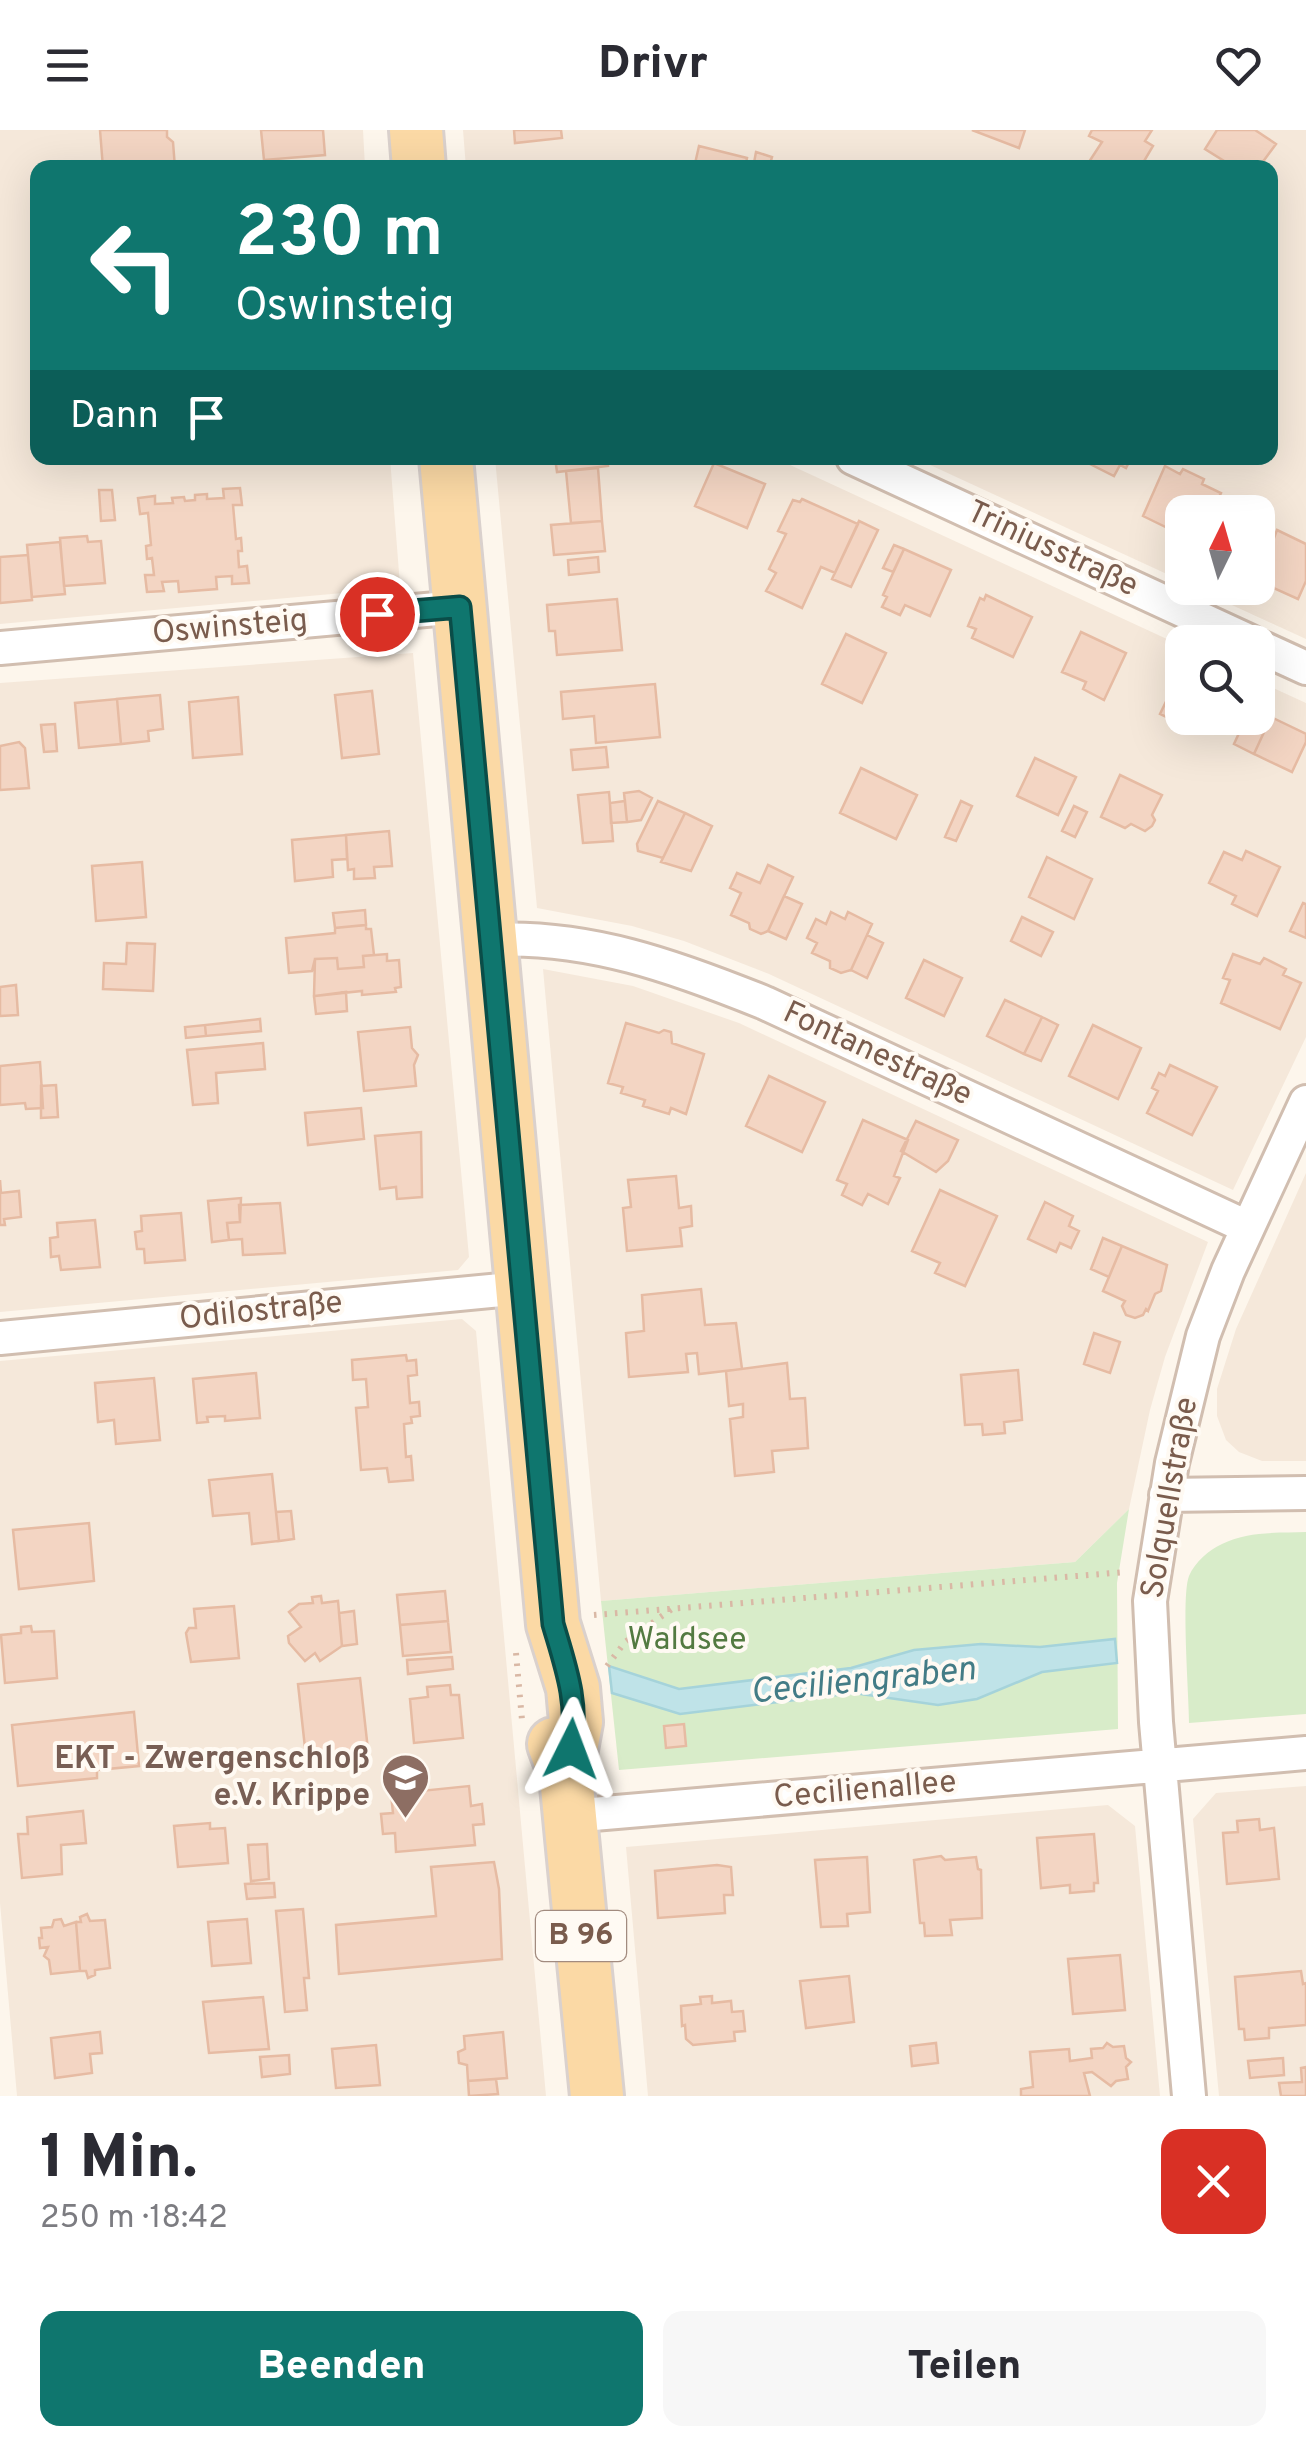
<!DOCTYPE html>
<html lang="de">
<head>
<meta charset="utf-8">
<style>
	body { margin:0; font-family:Overpass,sans-serif; background:#f7f7f7; color:#2b2b33; height:100vh; display:flex; flex-direction:column; font-size:38px; white-space:nowrap }
	* { box-sizing:border-box; margin:0 }
	p { font-size:32px; color:#7c7c81 }
	.icon { flex:none; width:55px; height:55px; fill:none; stroke:currentColor; stroke-width:2; stroke-linecap:round; stroke-linejoin:round }
	.map { position:relative; height:1966px; overflow:hidden }
	.sheet { display:flex; flex-direction:column; background:#fff; flex:1 }
	.sheet>* { flex:none }
	.top-card { position:absolute; left:30px; top:30px; width:1248px; height:305px; border-radius:20px; box-shadow:0 10px 40px #0002; background:#0f766e; color:#fff; overflow:hidden }
	.needle { width:65px; rotate:5deg }
	.tools { position:absolute; left:1165px; top:365px; display:grid; gap:20px }
	.tools a { display:grid; place-items:center; width:110px; height:110px; border-radius:20px; background:#fff; box-shadow:0 10px 40px #0002; font-size:50px }
	.pin { position:absolute; display:grid; place-items:center; width:85px; height:85px; color:#fff; margin:-42px; border:5px solid #fff; border-radius:50%; box-shadow:0 2px 10px #0007 }
	.me { position:absolute; width:110px; margin:-55px; rotate:3deg; stroke-linejoin:round; filter:drop-shadow(0 0 8px #0008) }
	.turn { display:flex; align-items:center; gap:35px; height:210px; padding:0 40px; font-size:45px }
	.turn .icon { width:130px; height:130px; stroke-width:2.5 }
	.turn b { display:block; font-size:70px; line-height:85px }
	.then { display:flex; align-items:center; height:95px; padding:0 40px; background:#0003; gap:20px; font-size:38px }
	.round { display:grid; place-items:center; flex:none; width:105px; height:105px; border-radius:20px; background:#f7f7f7 }
	.headline { display:flex; align-items:center; justify-content:space-between; height:170px; padding:0 40px }
	h1 { font-size:60px; font-weight:800; line-height:75px }
	.button { display:flex; gap:20px; margin-top:auto; padding:20px 40px }
	.button a { flex:1; height:115px; border-radius:20px; background:#0f766e; color:#fff; font-size:40px; font-weight:800; line-height:115px; text-align:center }
	.button a+a { background:#f7f7f7; color:#2b2b33 }
	header { display:flex; justify-content:space-between; align-items:center; height:130px; padding:0 40px; background:#fff; font-size:45px; font-weight:800 }
	.map>svg:first-child { display:block }
	.residential { fill:#f5e8da }
	.green { fill:#d8ecc9; fill-rule:evenodd }
	.water { fill:#bfe3e8; stroke:#a5d3da; stroke-width:2.5 }
	.building { fill:#f3d5c3; stroke:#e6bba3; stroke-width:2.5 }
	.lines { fill:none; stroke-linecap:round; stroke-linejoin:round }
	.street-casing { stroke:#d1beb0; stroke-width:38 }
	.primary-casing { stroke:#dad1cd; stroke-width:58 }
	.path { stroke:#d9b8a5; stroke-width:6; stroke-dasharray:2.5 8; stroke-linecap:butt }
	.street { stroke:#fff; stroke-width:32 }
	.primary { stroke:#fbd9a5; stroke-width:52 }
	.route-casing { stroke:#0a4d48; stroke-width:25 }
	.route { stroke:#0f766e; stroke-width:18 }
	.labels { text-anchor:middle; dominant-baseline:central; stroke-width:8; stroke-linejoin:round; paint-order:stroke }
	.shield { fill:#fffaf3; stroke:#a28b7f; stroke-width:2.5 }
	.shield-label { font-size:30px; font-weight:bold; fill:#7a5c4d }
	.street-label { font-size:32px; fill:#7a5c4d; stroke:#fffaf3 }
	.park-label { font-size:32px; fill:#537a41; stroke:#fffaf3 }
	.education-label { font-size:32px; font-weight:bold; fill:#785e54; stroke:#fffaf3; text-anchor:end }
	.water-label { font-size:35px; font-style:italic; fill:#437c86; stroke:#fffaf3 }
</style>
</head>
<body>
<header><svg class="icon" aria-label="menu" viewBox="0 0 24 24"><path d="M4 6h16M4 12h16M4 18h16"/></svg>Drivr<svg class="icon" aria-label="heart" viewBox="0 0 24 24"><path d="M12 20l-8-8c-3-5 5-10 8-4 3-6 11-1 8 4z"/></svg></header>
<div class="map">
<svg width="1306" height="1966" viewBox="0 0 1306 1966">
	<rect width="100%" height="100%" fill="#fdf6ec"/>
	<path class="residential" d="M0,0H363L365,37L38,38V328H390L400,455L398,458L0,494Z
		M463,0H1306V509L1195,458H1258V382H1182V451L915,328H1270V38H466Z
		M495,328H775L1182,516V588H1258V551L1306,573V907L1233,1060L769,844L684,811L632,796L537,778Z
		M413,523L469,1127L458,1140L0,1182V553Z
		M543,839L633,856L739,893L1208,1112L1165,1227L1150,1280L1129,1379L1075,1432L601,1471Z
		M1306,1043V1331H1262L1239,1322L1226,1310L1217,1286V1259L1236,1199Z
		M462,1189L476,1201L546,1966H17L0,1773V1231Z
		M1306,1656V1966H1219L1193,1689L1216,1663Z
		M1108,1675L1135,1696L1160,1966H648L626,1717Z"/>
	<path class="green" d="M1129,1379L1117,1453L1118,1599L619,1640L601,1471L1075,1432ZM1115,1509L1116,1533L1042,1542L977,1569L938,1575L854,1563L680,1584L610,1536L679,1559L851,1538L914,1520L981,1514L1040,1517Z
		M1306,1402V1584L1189,1593C1189,1566 1181,1466 1189,1446C1195,1432 1209,1420 1222,1414C1247,1401 1279,1403 1306,1402Z"/>
	<path class="water" d="M1115,1509L1117,1533L1042,1542L977,1569L938,1575L854,1563L680,1584L612,1563L609,1536L679,1559L851,1538L914,1520L981,1514L1040,1517Z"/>
	<path class="building" d="M100,0H167V7L173,12L175,38H103Z
		M261,0H323L325,25L264,30Z
		M514,0H561L562,8L515,13Z
		M972,0H1025L1019,18Z
		M1092,0H1152L1145,11L1153,16L1140,38H1085L1102,12L1089,6Z
		M1217,0H1255L1276,14L1262,33L1266,38H1220L1224,31L1205,19Z
		M699,16L747,28L745,38H694Z
		M756,22L772,27L769,38H753Z
		M555,328H607L608,336L557,342Z
		M1078,328H1131L1126,338L1120,335L1114,346Z
		M714,333L765,354L747,398L695,376Z
		M1165,336L1180,344L1183,339L1204,349L1202,354L1221,363L1212,382H1182V405L1143,386Z
		M598,338L602,391L571,393L566,341Z
		M240,358L242,375H233L236,409L241,408L242,421H238L239,437L247,436L249,453L232,454V446L216,447L217,459L179,462L178,451L162,452L164,461L147,462L145,445H154L152,428L147,429L146,416L151,415L148,383L140,384L138,368L155,366V374L173,373L172,368L184,367L185,371L195,370V365L207,364V369L224,368L223,359Z
		M99,360H112L115,390L101,391Z
		M802,369L858,394L835,443L821,437L802,478L766,461L776,443L769,439L786,404L778,401L793,370L800,372Z
		M602,391L605,421L554,425L551,395Z
		M859,391L878,400L851,457L832,449Z
		M1277,400L1306,414V451L1298,469L1258,451Z
		M87,406L88,412L101,411L105,453L64,456L60,408Z
		M60,412L65,464L32,467L27,415Z
		M894,415L904,419L893,442L883,438Z
		M904,419L951,440L930,486L905,475L900,485L882,477L887,467L883,465Z
		M28,425L32,470L0,473V427Z
		M598,427L599,442L569,445L568,430Z
		M986,465L1032,487L1013,527L972,508L976,499L968,496L980,468L984,470Z
		M617,469L622,520L557,525L555,501H549L547,475Z
		M1081,502L1126,523L1104,570L1083,559L1086,552L1062,542Z
		M846,504L886,523L862,573L822,554Z
		M1179,545L1182,546V588H1212L1206,600L1192,593L1189,598L1160,584Z
		M655,554L660,607L596,613L594,586L563,589L561,562Z
		M372,561L379,624L342,628L335,565Z
		M160,565L163,599L148,601L149,611L121,614L117,569Z
		M238,567L242,624L193,628L189,572Z
		M117,569L121,614L79,618L75,573Z
		M1258,584L1270,589L1254,624L1234,614L1246,588H1258Z
		M1271,587L1306,604V612L1292,642L1254,624Z
		M55,594L57,621L44,622L41,595Z
		M19,612L25,618L29,658L0,660V616Z
		M606,617L608,637L573,640L571,620Z
		M1035,628L1076,647L1058,685L1017,666Z
		M861,638L917,665L896,709L840,683Z
		M1120,645L1162,665L1152,685L1155,690L1152,696L1145,701L1131,694L1125,698L1101,687Z
		M639,661L652,668L641,690L627,692L624,663Z
		M609,662L613,711L583,713L578,665Z
		M625,671L627,692L611,693L610,673Z
		M658,671L685,683L663,728L638,721L637,714Z
		M961,671L972,676L956,711L945,707Z
		M1074,676L1087,682L1075,707L1062,701Z
		M685,683L712,696L691,741L661,732Z
		M389,701L392,736L374,737L375,748L354,749V739L348,740L346,705Z
		M346,705L347,729L332,730L333,747L295,751L292,710Z
		M1246,721L1280,737L1257,786L1232,774L1236,766L1209,753L1224,722L1242,730Z
		M1047,727L1092,749L1074,789L1029,767Z
		M142,732L146,787L96,791L92,736Z
		M768,735L793,747L768,801L761,804L750,799L749,793L731,785L741,763L730,758L737,743L760,753Z
		M784,766L802,774L786,809L768,801Z
		M1303,773L1306,774V808L1290,801Z
		M365,780L366,795L335,798L333,783Z
		M831,782L845,789L848,782L872,794L851,840L841,843L830,838V831L812,823L817,813L807,808L816,789L826,794Z
		M1022,787L1053,802L1041,826L1011,811Z
		M366,795V799H371L374,825L363,826L364,837L338,839L337,828L315,829L312,841L289,843L286,808L335,803V798Z
		M867,805L883,813L867,848L851,840Z
		M127,813L155,814L153,861L103,859L104,833L126,834Z
		M387,824V831L399,830L401,857L395,858L396,862L362,865V861L314,866L315,829L337,828L338,839L364,837L363,826Z
		M1233,824L1260,834L1264,828L1286,839L1283,845L1301,853L1280,899L1221,873L1230,850L1223,848Z
		M924,830L962,848L944,886L906,868Z
		M16,855L18,885L0,886V857Z
		M346,862L347,881L316,884L314,866Z
		M1005,870L1042,887L1024,924L987,906Z
		M1042,887L1058,895L1041,931L1024,924Z
		M260,889L261,901L206,906L205,895Z
		M626,893L659,903L664,900L671,902L672,913L704,924L686,984L671,978L669,984L643,976L645,970L621,963L623,957L608,953Z
		M205,895L206,906L186,908L185,897Z
		M1093,895L1141,918L1118,969L1069,946Z
		M410,897L412,918L418,925L414,935L416,956L364,961L358,902Z
		M263,913L265,939L216,943L218,973L193,975L187,920Z
		M40,932L43,978L26,979L25,973L0,975V936Z
		M1170,935L1217,957L1192,1005L1147,983L1158,961L1152,958L1159,943L1165,946Z
		M769,946L825,972L802,1022L746,996Z
		M56,955L58,987L41,988V956Z
		M361,978L364,1009L308,1015L305,983Z
		M863,990L908,1010L894,1046L900,1048L888,1074L868,1064L862,1075L842,1065L847,1054L837,1050Z
		M916,991L958,1010L948,1031L936,1042L901,1021Z
		M421,1002L422,1067L397,1069L396,1057L380,1059L375,1006Z
		M676,1046L679,1078L691,1076L692,1096L680,1098L682,1116L627,1121L623,1078L631,1077L628,1050Z
		M0,1050L1,1063L19,1061L21,1087L4,1089L5,1095H0Z
		M940,1060L997,1086L965,1156L935,1143L940,1133L912,1121Z
		M241,1068L240,1092L227,1093L229,1110L212,1112L208,1071Z
		M1045,1072L1073,1086L1069,1096L1079,1101L1071,1118L1060,1113L1056,1122L1028,1109Z
		M280,1073L285,1123L243,1125L242,1109L229,1110L227,1093L240,1092L239,1075Z
		M181,1083L185,1130L145,1133L144,1119H137L135,1102L142,1101L141,1086Z
		M95,1090L100,1137L61,1140L59,1126L51,1127L50,1108L58,1107L57,1093Z
		M1103,1108L1122,1116L1109,1147L1091,1139Z
		M1122,1116L1167,1135L1161,1161L1155,1164L1148,1181L1146,1179L1143,1185L1135,1188L1126,1185L1122,1176L1125,1171L1103,1161Z
		M701,1159L705,1195L736,1193L742,1239L699,1244L697,1223L686,1224L688,1242L629,1247L626,1203L644,1201L642,1165Z
		M1094,1203L1120,1212L1110,1243L1084,1234Z
		M406,1225L407,1231L416,1230L417,1245L408,1246L410,1273L419,1272L420,1286L411,1287L412,1293L404,1294L406,1327L411,1326L413,1350L389,1352L387,1338L361,1340L356,1278L368,1277L366,1249L353,1250L352,1230Z
		M787,1233L790,1269L805,1268L808,1318L772,1321L774,1342L735,1346L730,1289L743,1287V1274L729,1276L726,1241Z
		M1018,1240L1022,1290L1004,1292L1005,1303L983,1305L982,1294L965,1295L961,1245Z
		M256,1243L260,1288L225,1291V1286L207,1287L208,1292L197,1293L193,1249Z
		M154,1248L160,1310L116,1314L114,1290L98,1292L95,1253Z
		M272,1344L279,1411L252,1414L249,1383L213,1386L209,1350Z
		M291,1381L294,1409L279,1411L276,1382Z
		M89,1393L94,1451L19,1459L13,1400Z
		M445,1461L448,1491L400,1495L397,1465Z
		M321,1466L322,1473L338,1471L342,1516L320,1531L315,1523L305,1531L289,1513L288,1506L301,1497L289,1482L299,1474L313,1473L312,1467Z
		M234,1476L239,1528L191,1532L186,1503L189,1498H196L194,1479Z
		M354,1481L357,1514L342,1516L339,1483Z
		M448,1491L451,1522L403,1526L400,1495Z
		M31,1496L32,1502L54,1501L57,1548L5,1553L1,1505L21,1503V1497Z
		M452,1527L453,1539L408,1544L407,1530Z
		M360,1548L369,1629L307,1636L298,1554Z
		M450,1555L451,1565H459L463,1608L414,1613L410,1569L428,1567L427,1557Z
		M134,1582L139,1636L97,1640V1648L18,1656L12,1595Z
		M684,1594L686,1616L666,1618L664,1596Z
		M469,1656L471,1676L482,1674L484,1694L473,1695L475,1715L396,1722L395,1703L383,1704L381,1684L393,1683L391,1664Z
		M83,1681L86,1713L61,1715L62,1744L22,1748L18,1704H28L27,1687Z
		M1259,1689L1260,1700L1274,1698L1279,1749L1227,1754L1223,1703L1238,1702L1237,1691Z
		M210,1693V1699L225,1698L228,1733L178,1737L174,1696Z
		M1094,1704L1098,1753H1094V1761L1070,1763V1755L1041,1758L1037,1708Z
		M267,1714L269,1749L251,1751L248,1715Z
		M941,1726L945,1730L976,1727L978,1739L981,1740L982,1788L950,1790L952,1805L925,1806L924,1793H920L914,1730Z
		M867,1727L870,1782L847,1784L848,1796L821,1797L815,1730Z
		M494,1732L499,1759L502,1829L339,1844L336,1795L436,1786L431,1737Z
		M717,1735L731,1737L733,1765H724L725,1783L658,1788L655,1741Z
		M274,1753L275,1767L247,1769L245,1754Z
		M303,1779L309,1848H304L307,1880L285,1882L276,1781Z
		M87,1784L90,1791L105,1790L110,1838L95,1840V1845L88,1848L86,1841H80L76,1792H81L80,1787Z
		M61,1789L64,1796L76,1792L80,1841L51,1844L49,1830L44,1826L48,1817L40,1818L39,1808H42L41,1798L52,1797L54,1790Z
		M247,1789L251,1833L212,1836L208,1792Z
		M1120,1825L1125,1880L1073,1884L1068,1829Z
		M1301,1841L1303,1854L1306,1853V1895L1269,1898V1908L1245,1910L1244,1899H1239L1235,1847Z
		M849,1846L854,1892L806,1898L800,1851Z
		M712,1866V1873L731,1871L732,1882L743,1881L745,1901L734,1902L735,1911L693,1915L686,1909L685,1895L682,1896L681,1876L701,1874L700,1867Z
		M263,1867L269,1919L209,1923L203,1872Z
		M100,1902L102,1923L90,1924L92,1943L55,1948L51,1908Z
		M503,1902L507,1948L468,1951L467,1935L459,1933L458,1922L465,1919L464,1906Z
		M936,1913L938,1933L912,1936L910,1916Z
		M1107,1913L1113,1917L1124,1916L1126,1928L1131,1932L1126,1937L1128,1949L1116,1951L1111,1956L1092,1942L1084,1943L1090,1966H1021V1959L1033,1957L1030,1922L1069,1919L1070,1931L1092,1928L1091,1919L1103,1918Z
		M376,1915L380,1955L336,1958L332,1919Z
		M289,1925L290,1944L262,1947L260,1927Z
		M1283,1928L1284,1945L1250,1948L1248,1931Z
		M1306,1937V1966H1281L1279,1953L1302,1952L1301,1938Z
		M496,1949L498,1964L469,1966L468,1951Z"/>
	<g class="lines">
		<defs>
			<path id="street" d="M853,328L1251,512
				M1258,516L1306,538
				M0,518L459,477
				M490,810C588,805 676,837 765,873L1247,1097
				M0,1208L522,1158
				M1166,1365L1306,1363
				M570,1686L1306,1623
				M1189,1966L1156,1592L1150,1471L1172,1333L1203,1206L1228,1141L1306,972"/>
			<path id="primary" d="M416,0L419,38
				M446,328L553,1494L573,1558L576,1592L566,1646
				M554,1614L566,1646L597,1966"/>
		</defs>
		<use href="#street" class="street-casing"/>
		<use href="#primary" class="primary-casing"/>
		<path class="path" d="M594,1485L1126,1442
			M516,1523L522,1590
			M607,1536L625,1512L672,1479"/>
		<use href="#street" class="street"/>
		<use href="#primary" class="primary"/>
	</g>
	<g class="lines">
		<defs>
			<path id="route" d="M377,484L460,477L553,1494C566,1538 579,1573 571,1619"/>
		</defs>
		<use href="#route" class="route-casing"/>
		<use href="#route" class="route"/>
	</g>
	<defs>
		<symbol id="school-pin" viewBox="-11 -11 22 30"><path d="M0 17L-7.5 6A9.5 9.5 0 1 1 7.5 6Z" fill="#8d6e63" stroke="#fffaf3"/><path d="M0-5L7-2L0 1L-7-2ZM-4 1L0 2.5L4 1V4Q0 6-4 4Z" fill="#fff"/></symbol>
	</defs>
	<g fill-rule="evenodd">
		<use href="#school-pin" x="378" y="1620" width="55" height="75"/>
	</g>
	<g class="labels">
		<rect class="shield" x="536" y="1781" width="90" height="50" rx="8"/>
		<g class="shield-label">
			<text x="581" y="1806">B 96</text>
		</g>
		<g class="street-label">
			<text transform="translate(1052 420) rotate(25)">Triniusstraße</text>
			<text transform="translate(230 498) rotate(-5)">Oswinsteig</text>
			<text transform="translate(877 925) rotate(25)">Fontanestraße</text>
			<text transform="translate(261 1182) rotate(-6)">Odilostraße</text>
			<text transform="translate(1171 1368) rotate(-80)">Solquellstraße</text>
			<text transform="translate(865 1661) rotate(-5)">Cecilienallee</text>
		</g>
		<g class="park-label">
			<text x="687" y="1511">Waldsee</text>
		</g>
		<g class="education-label">
			<text x="370" y="1630">EKT - Zwergenschloß<tspan x="370" dy="37">e.V. Krippe</tspan></text>
		</g>
		<g class="water-label">
			<text transform="translate(863 1552) rotate(-6)">Ceciliengraben</text>
		</g>
	</g>
</svg>
<div class="tools">
<a><svg class="needle" viewBox="-14 -14 28 28"><path d="M0-13l5 13h-10z" fill="#e53935"/><path d="M0 13l5-13h-10z" fill="#7c7c81"/></svg></a>
<a><svg class="icon" aria-label="search" viewBox="0 0 24 24"><circle cx="10" cy="10" r="6"/><path d="M15 15l6 6"/></svg></a>
</div>
<div class="pin" style="left:377px;top:484px;background:#d93025"><svg class="icon" aria-label="arrive" viewBox="0 0 24 24"><path d="M6 21V4h12l-3 4 3 4H6"/></svg></div>
<svg class="me" style="left:571px;top:1619px" viewBox="-20 -20 40 40"><path d="M0-17L14 15 0 8-14 15z" fill="#0f766e" stroke="#fff" stroke-width="4"/></svg>
<div class="top-card">
<div class="turn"><svg class="icon" aria-label="left" viewBox="0 0 24 24"><path d="M17 20v-9H6M10 6l-5 5 5 5"/></svg><div><b>230 m</b>Oswinsteig</div></div>
<div class="then">Dann<svg class="icon" aria-label="arrive" viewBox="0 0 24 24"><path d="M6 21V4h12l-3 4 3 4H6"/></svg></div>
</div>
</div>
<section class="sheet">
<div class="headline"><div><h1>1 Min.</h1><p>250 m · 18:42</p></div><a class="round" style="background:#d93025;color:#fff"><svg class="icon" aria-label="close" viewBox="0 0 24 24"><path d="M6 6l12 12M18 6L6 18"/></svg></a></div>
<div class="button"><a>Beenden</a><a>Teilen</a></div>
</section>
</body>
</html>
